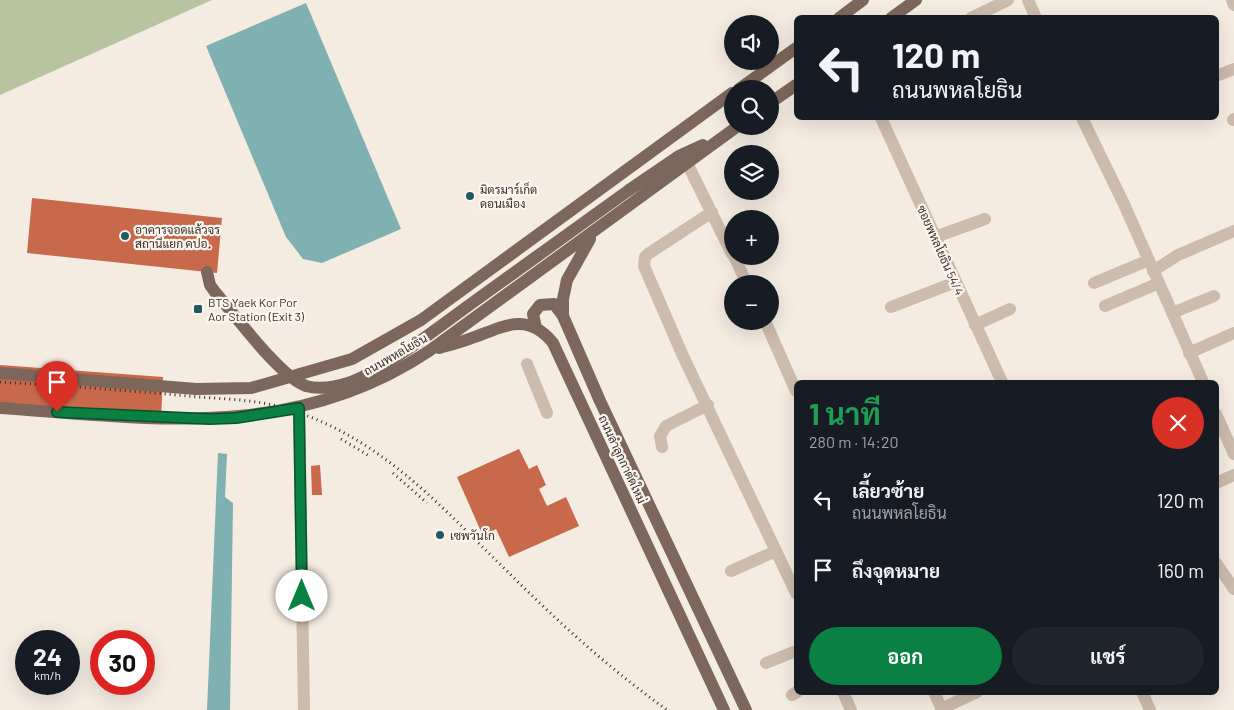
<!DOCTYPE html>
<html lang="th">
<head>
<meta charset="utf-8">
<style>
	body { margin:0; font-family:Barlow,Sarabun,sans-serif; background:#20242c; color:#f1f3f6; height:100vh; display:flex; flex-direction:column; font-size:19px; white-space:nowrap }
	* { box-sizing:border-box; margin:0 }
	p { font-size:16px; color:#9ea1a6 }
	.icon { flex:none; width:28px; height:28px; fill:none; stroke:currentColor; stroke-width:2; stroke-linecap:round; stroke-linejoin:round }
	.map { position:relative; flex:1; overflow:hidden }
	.sheet { position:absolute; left:794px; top:380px; width:425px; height:315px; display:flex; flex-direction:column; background:#171b24; border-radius:8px; box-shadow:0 5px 20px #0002 }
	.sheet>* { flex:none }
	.guide { position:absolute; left:794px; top:15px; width:425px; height:105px; border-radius:8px; box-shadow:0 5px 20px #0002; background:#171b24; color:#f1f3f6; overflow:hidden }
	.fabs { position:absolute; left:724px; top:15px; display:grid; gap:10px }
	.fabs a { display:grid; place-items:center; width:55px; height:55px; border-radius:50%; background:#171b24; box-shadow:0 5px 20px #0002; font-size:25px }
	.speed { position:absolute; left:15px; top:630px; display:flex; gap:10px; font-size:25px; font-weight:700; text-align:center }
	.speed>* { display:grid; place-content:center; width:65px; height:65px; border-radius:50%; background:#171b24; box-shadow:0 5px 20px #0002; line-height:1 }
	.speed small { font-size:12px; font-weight:400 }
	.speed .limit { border:8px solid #d22; background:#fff; color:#111 }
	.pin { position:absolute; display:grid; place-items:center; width:42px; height:42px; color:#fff; margin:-51px -21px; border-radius:50% 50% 50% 0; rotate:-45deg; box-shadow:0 0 5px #0007 }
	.pin .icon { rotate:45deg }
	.me { position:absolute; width:55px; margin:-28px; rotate:0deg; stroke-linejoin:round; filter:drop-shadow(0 0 4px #0008) }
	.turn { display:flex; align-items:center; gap:18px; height:105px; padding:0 15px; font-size:22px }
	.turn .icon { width:65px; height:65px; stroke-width:2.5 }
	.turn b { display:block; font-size:35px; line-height:42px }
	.round { display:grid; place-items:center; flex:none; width:52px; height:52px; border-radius:26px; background:#20242c }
	.overview { display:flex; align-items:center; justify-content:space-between; height:85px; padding:0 15px }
	h1 { font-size:30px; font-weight:700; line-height:38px; color:#1e9e55 }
	.cta { display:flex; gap:10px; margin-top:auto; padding:10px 15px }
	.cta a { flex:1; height:58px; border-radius:30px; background:#0b8043; color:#fff; font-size:20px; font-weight:700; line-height:58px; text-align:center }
	.cta a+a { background:#20242c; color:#f1f3f6 }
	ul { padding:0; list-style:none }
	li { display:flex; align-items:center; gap:15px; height:70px; padding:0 15px }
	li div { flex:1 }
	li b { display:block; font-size:19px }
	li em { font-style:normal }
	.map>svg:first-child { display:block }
	.green { fill:#b8c4a0 }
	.water { fill:#7fb0b2 }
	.building { fill:#c8694b }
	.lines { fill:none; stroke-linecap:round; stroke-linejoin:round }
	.minor { stroke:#cdbbac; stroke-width:12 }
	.major { stroke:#7d675c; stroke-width:12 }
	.rail { stroke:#3b302b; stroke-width:3; stroke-dasharray:1 4; stroke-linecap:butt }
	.major-bridge { stroke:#7d675c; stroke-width:12 }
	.route-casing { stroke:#07532c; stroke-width:12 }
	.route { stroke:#0b8043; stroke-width:9 }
	.poi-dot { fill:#1f5a5e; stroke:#fbf5ee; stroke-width:2 }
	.labels { text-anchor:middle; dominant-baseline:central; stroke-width:4.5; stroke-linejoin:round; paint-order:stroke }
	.poi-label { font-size:12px; fill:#3b302b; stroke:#fbf5ee; text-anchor:start }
	.street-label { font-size:12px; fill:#3b302b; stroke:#fbf5ee }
</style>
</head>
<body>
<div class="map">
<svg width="1234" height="710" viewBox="0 0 1234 710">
	<rect width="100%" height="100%" fill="#f4ebe1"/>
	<path class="green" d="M0,0H212L0,95Z"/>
	<path class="water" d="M306,3L401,229L322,263L303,259L286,237L206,46Z
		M218,453L227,454L225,497L233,503L230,710H207Z"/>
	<path class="building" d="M32,198L222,218L217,273L27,253Z
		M0,365L163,377L161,418L0,406Z
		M519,449L529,469L537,465L546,485L539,489L547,506L566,497L579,526L509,557L496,529L483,536L457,477Z
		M320,465L322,495H312L311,466Z"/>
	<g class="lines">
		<path class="minor" d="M1028,0L1036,18
			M1232,0L1234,5
			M971,18L1008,0
			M1216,76L1234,69
			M881,118L1002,382
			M1082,118L1123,202L1203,382
			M1233,120L1234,119
			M687,163L732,254
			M712,212L648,254L645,257L644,266L683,356L796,593
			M935,237L985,219
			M734,256L747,284
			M1153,271L1178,255L1234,231
			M1094,283L1149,260
			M1105,306L1159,283
			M891,307L956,282
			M1172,313L1214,296
			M765,321L796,391
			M975,325L1010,309
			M1189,353L1234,333
			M527,364L547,413
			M299,408L304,710
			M1216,414L1234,454
			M662,447L660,436L666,426L708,405
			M1216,483L1234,475
			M1216,563L1234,589
			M731,571L776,551
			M766,663L796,651
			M843,692L851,710
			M934,692L942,710
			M1142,692L1150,710
			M792,695L797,692
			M941,709L977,692"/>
		<path class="major" d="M839,18L863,0
			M891,18L916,0
			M739,89L796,48
			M770,103L796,85
			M629,190L679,156L703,145
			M590,239L567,280L563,299V316L600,401L746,710
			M536,328L533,314L540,305L554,304L563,316
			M439,348C449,345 459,343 469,339C502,328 526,310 553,343L724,710
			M0,373L196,389L251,388L352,359L421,320L732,93
			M0,408C153,419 294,441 429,351L738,126"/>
		<path class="rail" d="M0,382C62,386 125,390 187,396C220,399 256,399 288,409C383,439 439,505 508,572C558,622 610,669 667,710
			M341,439L371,457
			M393,473L427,503"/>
		<path class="major-bridge" d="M207,272L210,285L215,292C235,315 280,377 306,386C323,391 346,385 362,377C401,357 436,329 472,303C524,265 577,228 629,190"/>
	</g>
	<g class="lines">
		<defs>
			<path id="route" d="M57,412L210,419L236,418L299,408L302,596"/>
		</defs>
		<use href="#route" class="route-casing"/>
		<use href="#route" class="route"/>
	</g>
	<g class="poi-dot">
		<circle cx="470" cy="196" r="5"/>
		<circle cx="125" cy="236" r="5"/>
		<rect x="193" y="304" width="10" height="10" rx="2.5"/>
		<circle cx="440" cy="535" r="5"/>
	</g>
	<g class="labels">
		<g class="poi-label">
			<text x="480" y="189">มิตรมาร์เก็ต<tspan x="480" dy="14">ดอนเมือง</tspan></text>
			<text x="135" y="229">อาคารจอดแล้วจร<tspan x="135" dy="14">สถานีแยก คปอ.</tspan></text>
			<text x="208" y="302">BTS Yaek Kor Por<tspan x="208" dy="14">Aor Station (Exit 3)</tspan></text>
			<text x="450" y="535">เซพวันโก</text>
		</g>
		<g class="street-label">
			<text transform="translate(941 250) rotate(66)">ซอยพหลโยธิน 54/4</text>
			<text transform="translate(395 354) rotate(-30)">ถนนพหลโยธิน</text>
			<text transform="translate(623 459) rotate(65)">ถนนลำลูกกาตัดใหม่</text>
		</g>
	</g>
</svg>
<div class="fabs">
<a><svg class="icon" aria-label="sound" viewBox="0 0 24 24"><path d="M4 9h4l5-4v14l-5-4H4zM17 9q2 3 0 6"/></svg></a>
<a><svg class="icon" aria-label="search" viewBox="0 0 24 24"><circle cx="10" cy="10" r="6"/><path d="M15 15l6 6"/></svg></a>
<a><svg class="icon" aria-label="layers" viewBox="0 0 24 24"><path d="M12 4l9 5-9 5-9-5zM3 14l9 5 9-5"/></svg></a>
<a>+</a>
<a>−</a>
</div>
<div class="speed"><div>24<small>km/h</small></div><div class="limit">30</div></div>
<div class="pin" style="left:57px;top:412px;background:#d93025"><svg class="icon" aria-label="arrive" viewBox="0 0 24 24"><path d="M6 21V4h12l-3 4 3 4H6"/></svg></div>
<svg class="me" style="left:302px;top:596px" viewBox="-20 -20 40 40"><circle r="19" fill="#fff"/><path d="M0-13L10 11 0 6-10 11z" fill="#0b8043"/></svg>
<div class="guide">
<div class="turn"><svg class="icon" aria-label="left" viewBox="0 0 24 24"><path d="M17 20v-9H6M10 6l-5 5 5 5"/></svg><div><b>120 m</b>ถนนพหลโยธิน</div></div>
</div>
<section class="sheet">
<div class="overview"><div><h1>1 นาที</h1><p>280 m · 14:20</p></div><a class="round" style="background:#d93025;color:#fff"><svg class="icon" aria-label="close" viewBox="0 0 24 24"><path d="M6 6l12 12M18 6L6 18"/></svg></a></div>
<ul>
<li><svg class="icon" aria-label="left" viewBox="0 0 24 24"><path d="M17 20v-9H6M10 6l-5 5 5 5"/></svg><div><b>เลี้ยวซ้าย</b><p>ถนนพหลโยธิน</p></div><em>120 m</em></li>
<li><svg class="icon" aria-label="arrive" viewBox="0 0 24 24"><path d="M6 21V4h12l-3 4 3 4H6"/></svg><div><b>ถึงจุดหมาย</b></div><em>160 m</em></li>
</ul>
<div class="cta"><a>ออก</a><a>แชร์</a></div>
</section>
</div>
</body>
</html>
